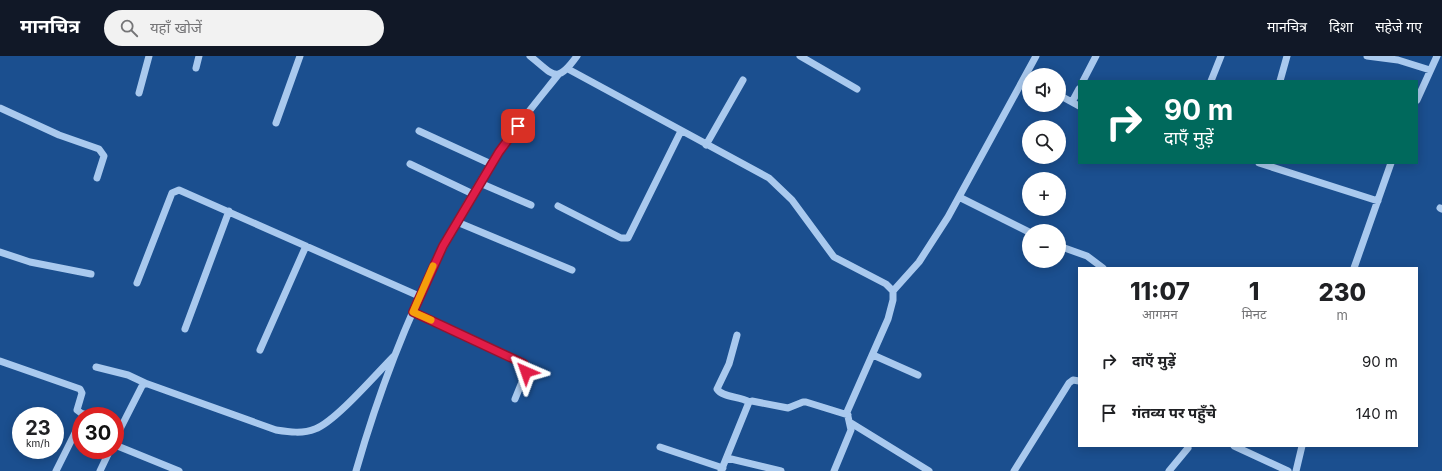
<!DOCTYPE html>
<html lang="hi">
<head>
<meta charset="utf-8">
<style>
	body { margin:0; font-family:Inter,"Noto Sans Devanagari",sans-serif; background:#f2f2f2; color:#202124; height:100vh; display:flex; flex-direction:column; font-size:15px; white-space:nowrap }
	* { box-sizing:border-box; margin:0 }
	p { font-size:13px; color:#757577 }
	.icon { flex:none; width:22px; height:22px; fill:none; stroke:currentColor; stroke-width:2; stroke-linecap:round; stroke-linejoin:round }
	.map { position:relative; flex:1; overflow:hidden }
	.drawer { position:absolute; left:1078px; top:211px; width:340px; height:180px; display:flex; flex-direction:column; background:#fff; border-radius:0px; box-shadow:0 2px 10px #0003 }
	.drawer>* { flex:none }
	.banner { position:absolute; left:1078px; top:24px; width:340px; height:84px; border-radius:0px; box-shadow:0 2px 10px #0003; background:#00695c; color:#fff; overflow:hidden }
	.buttons { position:absolute; left:1022px; top:12px; display:grid; gap:8px }
	.buttons a { display:grid; place-items:center; width:44px; height:44px; border-radius:50%; background:#fff; box-shadow:0 2px 10px #0003; font-size:20px }
	.speed { position:absolute; left:12px; top:351px; display:flex; gap:8px; font-size:20px; font-weight:700; text-align:center }
	.speed>* { display:grid; place-content:center; width:52px; height:52px; border-radius:50%; background:#fff; box-shadow:0 2px 10px #0003; line-height:1 }
	.speed small { font-size:10px; font-weight:400 }
	.speed .limit { border:6px solid #d22; background:#fff; color:#111 }
	.pin { position:absolute; display:grid; place-items:center; width:34px; height:34px; color:#fff; margin:-17px; border-radius:8px; box-shadow:0 2px 6px #0006 }
	.me { position:absolute; width:44px; margin:-22px; rotate:317deg; stroke-linejoin:round; filter:drop-shadow(0 0 3px #0008) }
	.turn { display:flex; align-items:center; gap:14px; height:84px; padding:0 20px; font-size:18px }
	.turn .icon { width:52px; height:52px; stroke-width:2.5 }
	.turn b { display:block; font-size:28px; line-height:34px }
	.eta { display:flex; justify-content:space-evenly; align-items:center; height:68px; text-align:center }
	.eta b { font-size:24px; font-weight:800; line-height:28px }
	ul { padding:0; list-style:none }
	li { display:flex; align-items:center; gap:12px; height:52px; padding:0 20px }
	li div { flex:1 }
	li b { display:block; font-size:15px }
	li em { font-style:normal }
	header { display:flex; align-items:center; gap:24px; box-sizing:border-box; height:56px; padding:0 20px; background:#111827; color:#fff }
	header strong { font-size:19px }
	nav { display:flex; gap:22px; margin-inline-start:auto; font-size:14px }
	.search { width:280px; height:36px; background:#f2f2f2; display:flex; align-items:center; gap:10px; box-sizing:border-box; padding:0 14px; border-radius:22px; color:#757577; font-size:15px }
	.map>svg:first-child { display:block }
	.lines { fill:none; stroke-linecap:round; stroke-linejoin:round }
	.minor { stroke:#a9c9ee; stroke-width:7 }
	.route-casing { stroke:#92132f; stroke-width:10 }
	.route { stroke:#e11d48; stroke-width:7 }
	.slow { stroke:#f59e0b; stroke-width:7 }
</style>
</head>
<body>
<header>
<strong>मानचित्र</strong>
<div class="search"><svg class="icon" aria-label="search" viewBox="0 0 24 24"><circle cx="10" cy="10" r="6"/><path d="M15 15l6 6"/></svg>यहाँ खोजें</div>
<nav><a>मानचित्र</a><a>दिशा</a><a>सहेजे गए</a></nav>
</header>
<div class="map">
<svg width="1442" height="415" viewBox="0 0 1442 415">
	<rect width="100%" height="100%" fill="#1b4f8f"/>
	<g class="lines">
		<path class="minor" d="M530,0C554,19 556,29 577,0
			M800,0L857,33
			M1367,0L1398,4L1430,14
			M196,12L199,0
			M568,13L769,122L792,144L834,201L886,228L893,235V244L888,263L847,356L851,374L834,415
			M1083,25L1096,0
			M1211,25L1221,0
			M1280,25L1287,0
			M139,37L149,0
			M1059,39L1079,50
			M1417,44L1437,0
			M1072,46L1079,33
			M0,52L59,79L99,93L104,100L97,122
			M276,67L300,0
			M419,75L491,108
			M706,89L743,24
			M1259,107L1378,145
			M410,108L473,138
			M480,127L531,149
			M959,141L1029,176
			M558,150L621,182H628L681,75
			M1440,152L1442,153
			M457,166L572,214
			M1059,190L1087,200L1103,212
			M0,196L30,206L91,218
			M1354,212L1391,107
			M137,227L172,137L179,134L419,240
			M893,235L919,206L948,161L1036,0
			M413,256L524,308L526,316L515,343
			M185,273L229,155
			M737,279L729,308L717,333C723,342 740,340 749,346
			M260,294L306,190
			M873,299L918,319
			M0,305L80,333L82,337L77,354L81,357L89,360
			M96,311L128,319L145,327
			M851,367L929,415
			M115,383L142,330L145,327L276,374C289,376 303,378 315,373C335,366 377,317 394,300
			M115,389L179,415
			M1234,390L1288,415
			M660,391L723,412
			M727,402L781,415
			M56,415L76,375L81,372
			M100,415L110,394
			M356,415C388,303 435,193 499,96C517,69 538,44 558,19
			M721,415L749,346L752,345L788,352L803,346H806L848,359
			M1014,415L1069,327L1073,324L1079,325
			M1169,415L1188,392
			M1296,415L1302,390"/>
	</g>
	<g class="lines">
		<defs>
			<path id="route" d="M518,70L499,96L443,190L413,256L518,305L524,308L526,316"/>
		</defs>
		<use href="#route" class="route-casing"/>
		<use href="#route" class="route"/>
		<path class="slow" d="M431,264L413,256L433,210"/>
	</g>
</svg>
<div class="buttons">
<a><svg class="icon" aria-label="sound" viewBox="0 0 24 24"><path d="M4 9h4l5-4v14l-5-4H4zM17 9q2 3 0 6"/></svg></a>
<a><svg class="icon" aria-label="search" viewBox="0 0 24 24"><circle cx="10" cy="10" r="6"/><path d="M15 15l6 6"/></svg></a>
<a>+</a>
<a>−</a>
</div>
<div class="speed"><div>23<small>km/h</small></div><div class="limit">30</div></div>
<div class="pin" style="left:518px;top:70px;background:#d93025"><svg class="icon" aria-label="arrive" viewBox="0 0 24 24"><path d="M6 21V4h12l-3 4 3 4H6"/></svg></div>
<svg class="me" style="left:526px;top:316px" viewBox="-20 -20 40 40"><path d="M0-17L14 15 0 8-14 15z" fill="#e11d48" stroke="#fff" stroke-width="4"/></svg>
<div class="banner">
<div class="turn"><svg class="icon" aria-label="right" viewBox="0 0 24 24"><path d="M7 20v-9h11M14 6l5 5-5 5"/></svg><div><b>90 m</b>दाएँ मुड़ें</div></div>
</div>
<section class="drawer">
<div class="eta">
<div><b>11:07</b><p>आगमन</p></div>
<div><b>1</b><p>मिनट</p></div>
<div><b>230</b><p>m</p></div>
</div>
<ul>
<li><svg class="icon" aria-label="right" viewBox="0 0 24 24"><path d="M7 20v-9h11M14 6l5 5-5 5"/></svg><div><b>दाएँ मुड़ें</b></div><em>90 m</em></li>
<li><svg class="icon" aria-label="arrive" viewBox="0 0 24 24"><path d="M6 21V4h12l-3 4 3 4H6"/></svg><div><b>गंतव्य पर पहुँचे</b></div><em>140 m</em></li>
</ul>
</section>
</div>
</body>
</html>
